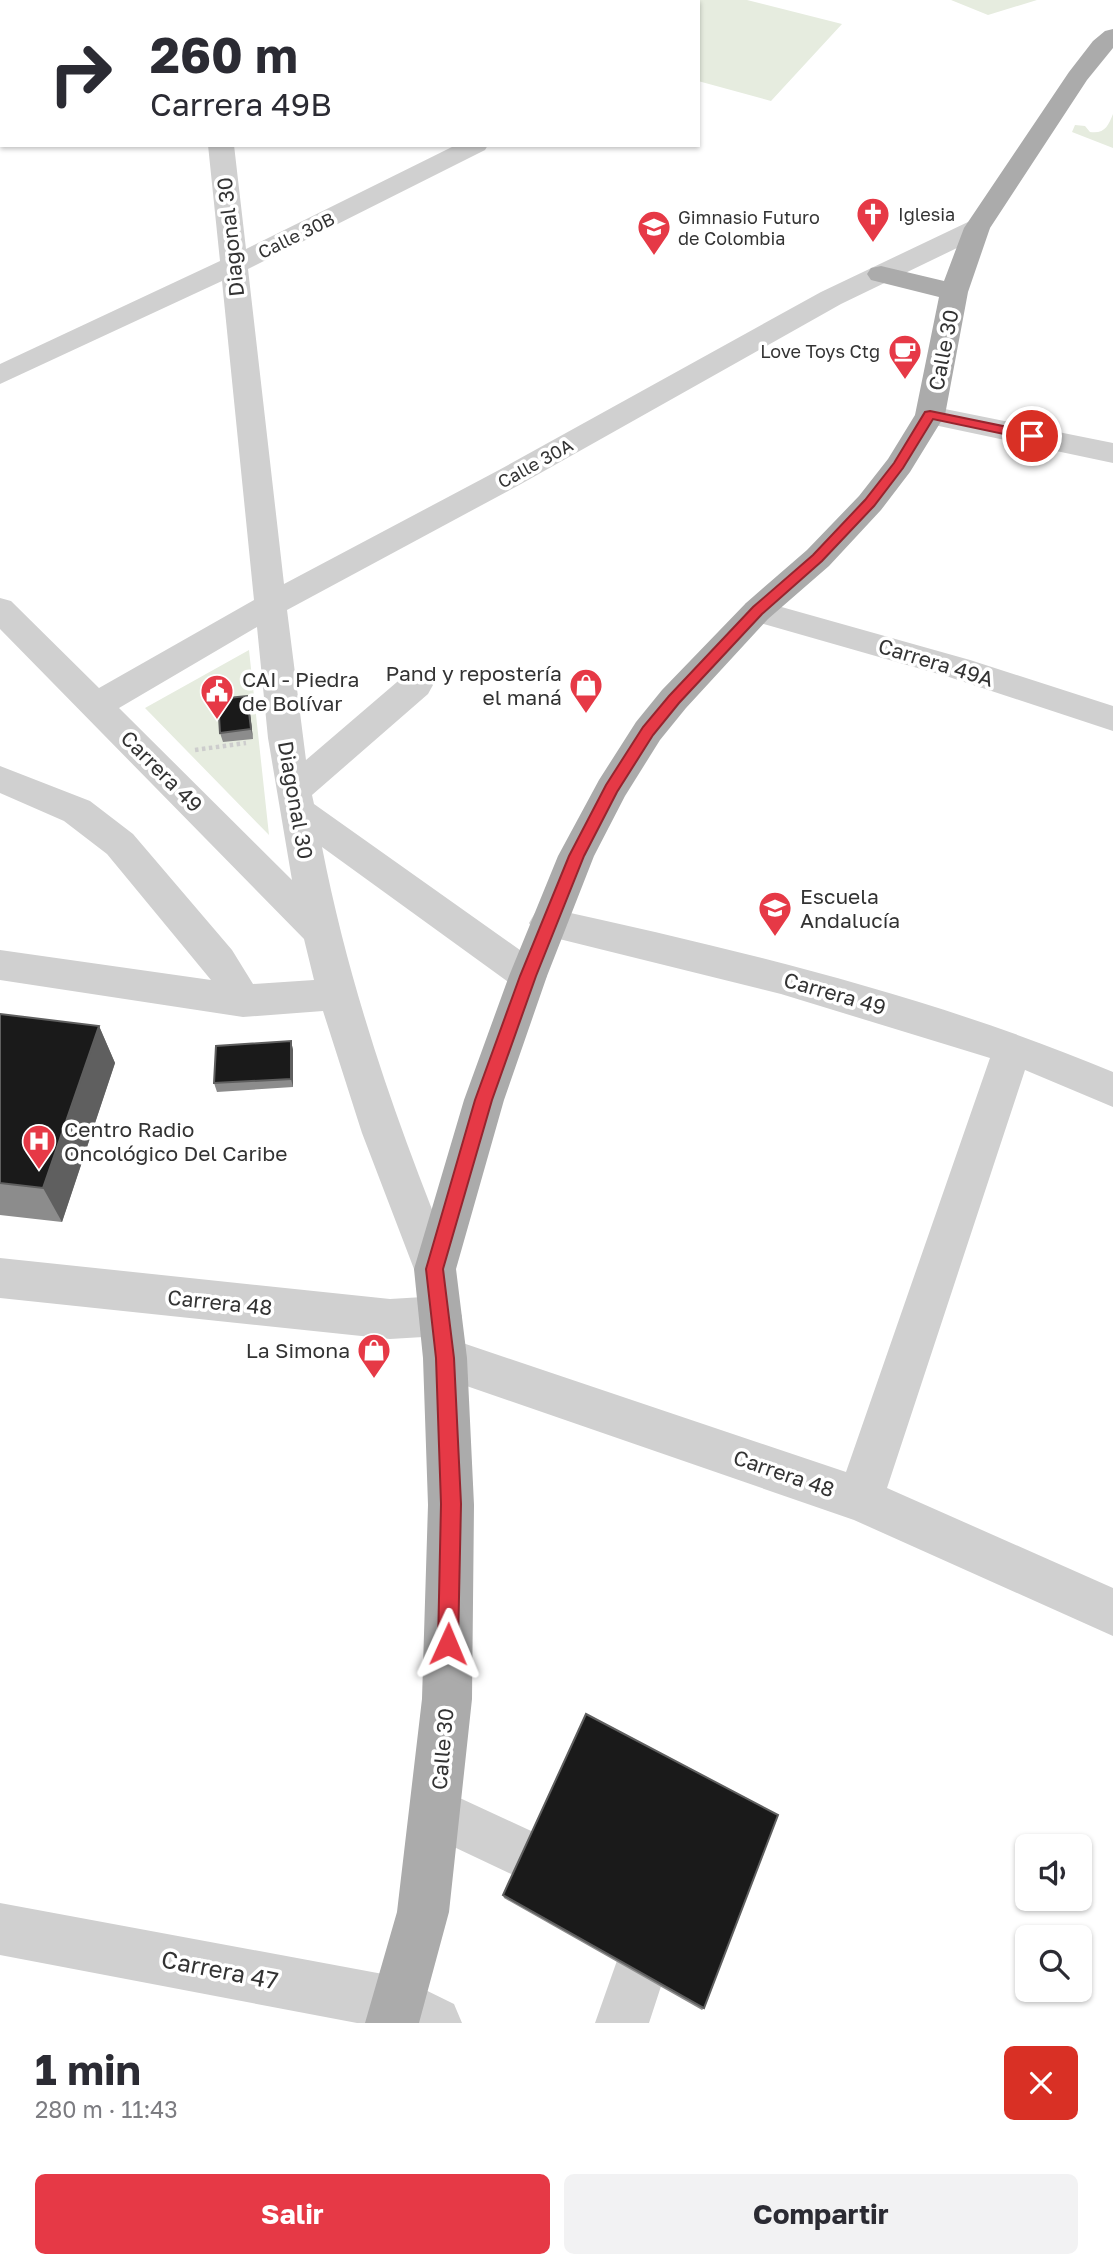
<!DOCTYPE html>
<html lang="es">
<head>
<meta charset="utf-8">
<style>
	body { margin:0; font-family:"Golos Text",sans-serif; background:#f2f2f3; color:#2b2b33; height:100vh; display:flex; flex-direction:column; font-size:26px; white-space:nowrap }
	* { box-sizing:border-box; margin:0 }
	p { font-size:23px; color:#7c7c81 }
	.icon { flex:none; width:38px; height:38px; fill:none; stroke:currentColor; stroke-width:2; stroke-linecap:round; stroke-linejoin:round }
	.map { position:relative; height:2023px; overflow:hidden }
	.side { display:flex; flex-direction:column; background:#fff; flex:1 }
	.side>* { flex:none }
	.top-card { position:absolute; left:0px; top:0px; width:700px; height:147px; box-shadow:0 2px 5px #0004; background:#fff; color:#2b2b33; overflow:hidden }
	.tools { position:absolute; left:1015px; top:1834px; display:grid; gap:14px }
	.tools a { display:grid; place-items:center; width:77px; height:77px; border-radius:10px; background:#fff; box-shadow:0 2px 5px #0004; font-size:35px }
	.pin { position:absolute; display:grid; place-items:center; width:60px; height:60px; color:#fff; margin:-30px; border:4px solid #fff; border-radius:50%; box-shadow:0 2px 7px #0007 }
	.me { position:absolute; width:77px; margin:-38px; rotate:1deg; stroke-linejoin:round; filter:drop-shadow(0 0 5px #0008) }
	.turn { display:flex; align-items:center; gap:24px; height:147px; padding:0 35px; font-size:32px }
	.turn .icon { width:91px; height:91px; stroke-width:2.5 }
	.turn b { display:block; font-size:49px; line-height:60px }
	.round { display:grid; place-items:center; flex:none; width:74px; height:74px; border-radius:10px; background:#f2f2f3 }
	.overview { display:flex; align-items:center; justify-content:space-between; height:119px; padding:0 35px }
	h1 { font-size:42px; font-weight:700; line-height:52px }
	.cta { display:flex; gap:14px; margin-top:auto; padding:14px 35px }
	.cta a { flex:1; height:80px; border-radius:10px; background:#e63946; color:#fff; font-size:28px; font-weight:700; line-height:80px; text-align:center }
	.cta a+a { background:#f2f2f3; color:#2b2b33 }
	.map>svg:first-child { display:block }
	.green { fill:#e6ecdf }
	.lines { fill:none; stroke-linecap:round; stroke-linejoin:round }
	.path { stroke:#cdcdcd; stroke-width:4.5; stroke-dasharray:3.5 3.5; stroke-linecap:butt }
	.minor { fill:#d0d0d0; fill-rule:evenodd }
	.major { fill:#ababab; fill-rule:evenodd }
	.wall { fill:#8c8c8c }
	.shaded-wall { fill:#5f5f5f }
	.building { fill:#1a1a1a; stroke:#5f5f5f; stroke-width:2 }
	.route { fill:#e63946; stroke:#96252e; stroke-width:2 }
	.labels { text-anchor:middle; dominant-baseline:central; stroke-width:7; stroke-linejoin:round; paint-order:stroke }
	.far-poi-label { font-size:18px; fill:#333; stroke:#fff; text-anchor:start }
	.far-street-label { font-size:18px; fill:#333; stroke:#fff }
	.street-label { font-size:21px; fill:#333; stroke:#fff }
	.poi-label { font-size:21px; fill:#333; stroke:#fff; text-anchor:start }
	.near-street-label { font-size:24px; fill:#333; stroke:#fff }
</style>
</head>
<body>
<div class="map">
<svg width="1113" height="2023" viewBox="0 0 1113 2023">
	<rect width="100%" height="100%" fill="#fff"/>
	<path class="green" d="M523,0H747L842,24L771,101L698,81V2H521Z
		M951,0H1037L988,15Z
		M1113,114V148L1072,132L1075,125L1085,126L1090,132C1105,134 1108,126 1113,114Z
		M249,650L269,835L145,708Z"/>
	<g class="lines">
		<path class="path" d="M195,750L246,743"/>
		<path class="minor" d="M197,0H219V2H197Z
			M238,0H260L261,2H238Z
			M0,5L2,6V21L0,20Z
			M0,87H2L0,102Z
			M208,145H234L246,249L456,145H488L485,150L248,269L284,584L499,470L821,292L968,222L977,220L986,222L990,228L986,234L841,304L521,484L287,610L306,760L404,676L416,673L428,676L433,685L428,694L312,795L314,804L541,965L547,976L541,987L528,992L515,987L322,847C351,995 399,1130 456,1269L450,1283L435,1288L420,1283L414,1269L362,1133L323,1011L243,1017L0,980V950L211,980L107,854L64,821L0,793V766L90,801L133,834L232,950L253,984L314,980L304,939L0,629V598L11,601L99,688L254,600L222,281L0,384V364L220,261ZM257,627L268,738L292,880L119,708Z
			M930,406L1113,443V463L920,422L915,415L920,408Z
			M757,600L970,660L1113,706V731L949,677L746,619L741,611L746,603Z
			M548,908C739,950 932,996 1113,1072V1107L1025,1070L887,1488L1113,1588V1636L854,1520L429,1373L423,1358L429,1343L445,1337L846,1472L990,1058L781,994L535,933L529,923L535,913Z
			M0,1258L390,1299L440,1296L455,1302L462,1316L455,1330L440,1336L390,1339L0,1298Z
			M436,1787L542,1836L550,1854L542,1872L524,1880L418,1830L411,1812L418,1794Z
			M0,1903L399,1977L454,2004L462,2023H357L0,1955Z
			M638,1947L657,1955L665,1974L649,2023H595L619,1955Z"/>
		<path class="major" d="M1113,29V48L1087,80L990,228L968,292L945,415L910,472L881,510L829,566L768,619L686,708L660,740L625,796L594,856L547,976L504,1100L456,1269L467,1358L474,1505L472,1699L449,1912L419,2023H365L397,1912L422,1699L428,1505L423,1358L414,1269L464,1100L509,976L558,856L599,780L636,722L662,690L746,603L807,550L859,496L888,459L915,415L939,297L871,280L867,274L871,268L881,266L944,281L964,228L1069,72L1093,41L1105,31Z"/>
	</g>
	<path class="wall" d="M249,705L253,739L223,742L220,733Z
		M0,1014L99,1026L115,1063L62,1222L0,1215Z
		M291,1041L293,1050V1087L217,1092L214,1083Z
		M503,1895L704,2008L702,2010L504,1898Z"/>
	<path class="shaded-wall" d="M452,0H499L498,2H450Z
		M247,696L249,705L253,739L251,729Z
		M99,1026L115,1063L62,1222L43,1188Z
		M291,1041L293,1050V1087L291,1079Z"/>
	<path class="building" d="M274,0H423L421,2H274Z
		M434,0H452L450,2H439Z
		M247,696L251,729L220,733L218,699Z
		M0,1014L99,1026L43,1188L0,1183Z
		M291,1041V1079L214,1083L216,1046Z
		M586,1714L778,1815L704,2008L503,1895Z"/>
	<path class="route" d="M930,411L1032,432L1038,436L1032,440L933,419L903,468L874,506L822,561L762,614L679,703L653,735L617,792L584,856L536,976L492,1100L443,1269L454,1358L461,1504L458,1644L455,1651L448,1654L441,1651L438,1644L441,1504L436,1358L426,1269L475,1100L520,976L569,856L606,785L643,727L669,696L753,607L813,555L865,500L894,463L925,412Z"/>
	<defs>
		<symbol id="church-pin" viewBox="-11 -11 22 30"><path d="M0 17L-7.5 6A9.5 9.5 0 1 1 7.5 6Z" fill="#e63946" stroke="#fff"/><path d="M-1.2-6h2.4v3.5h3.3v2.4h-3.3V6h-2.4V-.1h-3.3v-2.4h3.3Z" fill="#fff"/></symbol>
		<symbol id="school-pin" viewBox="-11 -11 22 30"><path d="M0 17L-7.5 6A9.5 9.5 0 1 1 7.5 6Z" fill="#e63946" stroke="#fff"/><path d="M0-5L7-2L0 1L-7-2ZM-4 1L0 2.5L4 1V4Q0 6-4 4Z" fill="#fff"/></symbol>
		<symbol id="cafe-pin" viewBox="-11 -11 22 30"><path d="M0 17L-7.5 6A9.5 9.5 0 1 1 7.5 6Z" fill="#e63946" stroke="#fff"/><path d="M-5.5-4.5H6V0H3Q3 3.5 0 3.5H-2.5Q-5.5 3.5-5.5 0ZM3-3.2v2h1.7v-2ZM-6 4.5H4V6H-6Z" fill="#fff"/></symbol>
		<symbol id="shop-pin" viewBox="-11 -11 22 30"><path d="M0 17L-7.5 6A9.5 9.5 0 1 1 7.5 6Z" fill="#e63946" stroke="#fff"/><path d="M-5-2.5h2.3a2.7 3.5 0 0 1 5.4 0H5L5.5 6h-11ZM-1.5-2.5h3a1.5 2.3 0 0 0-3 0Z" fill="#fff"/></symbol>
		<symbol id="civic-pin" viewBox="-11 -11 22 30"><path d="M0 17L-7.5 6A9.5 9.5 0 1 1 7.5 6Z" fill="#e63946" stroke="#fff"/><path d="M-.6-6.5H3V-4.5H.6V-3L4-1V1h2V6H-6V1h2V-1L-.6-3ZM-1.2 2.5V6h2.4V2.5Z" fill="#fff"/></symbol>
		<symbol id="hospital-pin" viewBox="-11 -11 22 30"><path d="M0 17L-7.5 6A9.5 9.5 0 1 1 7.5 6Z" fill="#e63946" stroke="#fff"/><path d="M-5-5h3v3.5h4V-5h3V5h-3V1.5h-4V5h-3Z" fill="#fff"/></symbol>
	</defs>
	<g fill-rule="evenodd">
		<use href="#church-pin" x="854" y="195" width="38" height="52"/>
		<use href="#school-pin" x="635" y="208" width="38" height="52"/>
		<use href="#cafe-pin" x="886" y="332" width="38" height="52"/>
		<use href="#shop-pin" x="567" y="666" width="38" height="52"/>
		<use href="#civic-pin" x="198" y="672" width="38" height="52"/>
		<use href="#school-pin" x="756" y="889" width="38" height="52"/>
		<use href="#hospital-pin" x="20" y="1122" width="38" height="52"/>
		<use href="#shop-pin" x="355" y="1331" width="38" height="52"/>
	</g>
	<g class="labels">
		<g class="far-poi-label">
			<text x="898" y="214">Iglesia</text>
			<text x="678" y="217">Gimnasio Futuro<tspan x="678" dy="21">de Colombia</tspan></text>
			<text x="880" y="351" text-anchor="end">Love Toys Ctg</text>
		</g>
		<g class="far-street-label">
			<text transform="translate(296 235) rotate(-26)">Calle 30B</text>
			<text transform="translate(535 463) rotate(-29)">Calle 30A</text>
		</g>
		<g class="street-label">
			<text transform="translate(230 237) rotate(-96)">Diagonal 30</text>
			<text transform="translate(943 350) rotate(-79)">Calle 30</text>
			<text transform="translate(936 662) rotate(17)">Carrera 49A</text>
			<text transform="translate(162 771) rotate(45)">Carrera 49</text>
			<text transform="translate(296 800) rotate(80)">Diagonal 30</text>
			<text transform="translate(835 993) rotate(16)">Carrera 49</text>
			<text transform="translate(220 1302) rotate(6)">Carrera 48</text>
			<text transform="translate(784 1473) rotate(19)">Carrera 48</text>
			<text transform="translate(442 1749) rotate(-85)">Calle 30</text>
		</g>
		<g class="poi-label">
			<text x="562" y="673" text-anchor="end">Pand y repostería<tspan x="562" dy="24">el maná</tspan></text>
			<text x="242" y="679">CAI - Piedra<tspan x="242" dy="24">de Bolívar</tspan></text>
			<text x="800" y="896">Escuela<tspan x="800" dy="24">Andalucía</tspan></text>
			<text x="64" y="1129">Centro Radio<tspan x="64" dy="24">Oncológico Del Caribe</tspan></text>
			<text x="350" y="1350" text-anchor="end">La Simona</text>
		</g>
		<g class="near-street-label">
			<text transform="translate(220 1969) rotate(11)">Carrera 47</text>
		</g>
	</g>
</svg>
<div class="tools">
<a><svg class="icon" aria-label="sound" viewBox="0 0 24 24"><path d="M4 9h4l5-4v14l-5-4H4zM17 9q2 3 0 6"/></svg></a>
<a><svg class="icon" aria-label="search" viewBox="0 0 24 24"><circle cx="10" cy="10" r="6"/><path d="M15 15l6 6"/></svg></a>
</div>
<div class="pin" style="left:1032px;top:436px;background:#d93025"><svg class="icon" aria-label="arrive" viewBox="0 0 24 24"><path d="M6 21V4h12l-3 4 3 4H6"/></svg></div>
<svg class="me" style="left:448px;top:1644px" viewBox="-20 -20 40 40"><path d="M0-17L14 15 0 8-14 15z" fill="#e63946" stroke="#fff" stroke-width="4"/></svg>
<div class="top-card">
<div class="turn"><svg class="icon" aria-label="right" viewBox="0 0 24 24"><path d="M7 20v-9h11M14 6l5 5-5 5"/></svg><div><b>260 m</b>Carrera 49B</div></div>
</div>
</div>
<section class="side">
<div class="overview"><div><h1>1 min</h1><p>280 m · 11:43</p></div><a class="round" style="background:#d93025;color:#fff"><svg class="icon" aria-label="close" viewBox="0 0 24 24"><path d="M6 6l12 12M18 6L6 18"/></svg></a></div>
<div class="cta"><a>Salir</a><a>Compartir</a></div>
</section>
</body>
</html>
